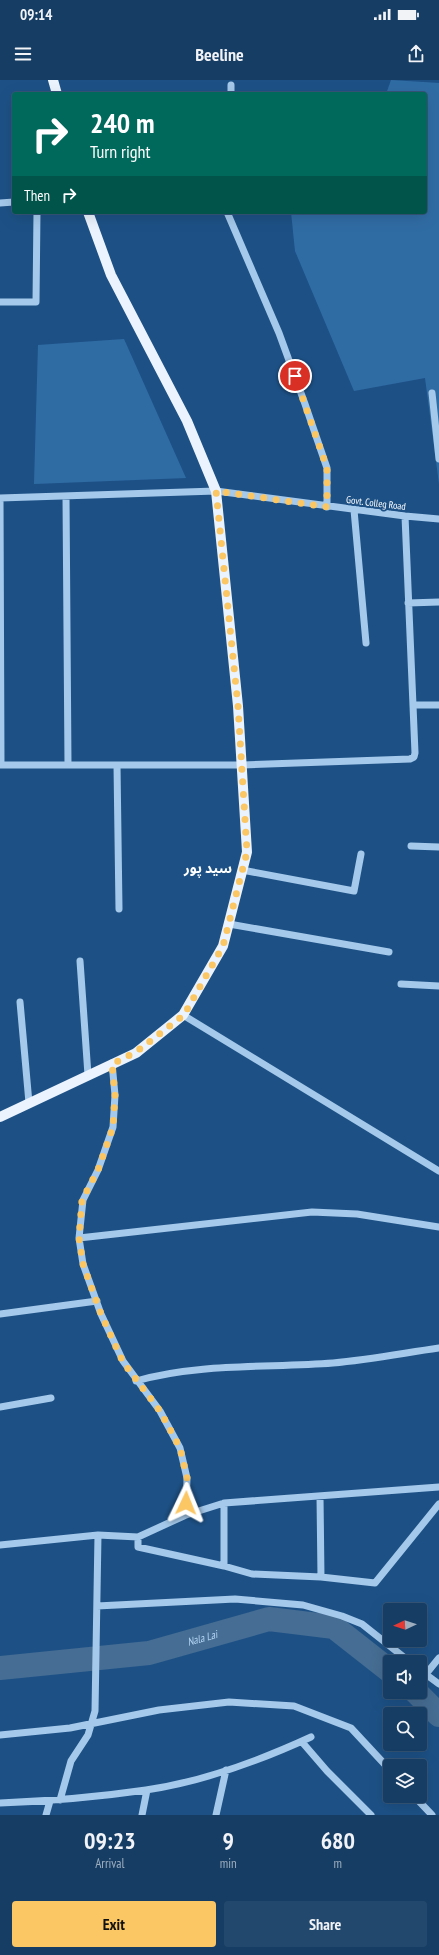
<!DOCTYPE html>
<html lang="en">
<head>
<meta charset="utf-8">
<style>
	body { margin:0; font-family:"PT Sans Narrow","Noto Sans Arabic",sans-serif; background:#23486d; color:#f1f3f6; height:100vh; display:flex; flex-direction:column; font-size:15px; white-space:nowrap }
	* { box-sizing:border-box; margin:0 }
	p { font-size:13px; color:#9eaebf }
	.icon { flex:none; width:22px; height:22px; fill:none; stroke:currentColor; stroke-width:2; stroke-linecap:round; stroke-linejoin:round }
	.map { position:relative; height:1735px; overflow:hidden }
	.sheet { display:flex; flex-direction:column; background:#163d64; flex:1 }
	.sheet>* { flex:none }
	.guide { position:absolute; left:12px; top:12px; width:415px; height:122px; border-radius:4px; box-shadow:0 4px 16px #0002,0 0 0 1px #355678; background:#00695c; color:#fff; overflow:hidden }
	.needle { width:26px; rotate:266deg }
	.tools { position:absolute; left:383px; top:1523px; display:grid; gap:8px }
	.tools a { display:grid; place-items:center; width:44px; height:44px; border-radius:4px; background:#163d64; box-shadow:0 4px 16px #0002,0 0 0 1px #355678; font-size:20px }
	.pin { position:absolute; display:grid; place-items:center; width:34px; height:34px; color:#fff; margin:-17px; border:2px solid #fff; border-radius:50%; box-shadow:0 1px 4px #0007 }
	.me { position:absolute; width:44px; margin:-22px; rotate:2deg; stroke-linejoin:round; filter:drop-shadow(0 0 3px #0008) }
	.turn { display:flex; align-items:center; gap:14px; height:84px; padding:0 12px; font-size:18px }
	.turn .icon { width:52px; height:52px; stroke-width:2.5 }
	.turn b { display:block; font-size:28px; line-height:34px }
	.then { display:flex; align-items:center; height:38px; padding:0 12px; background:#0003; gap:8px; font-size:15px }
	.eta { display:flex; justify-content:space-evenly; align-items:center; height:68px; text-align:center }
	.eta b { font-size:24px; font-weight:700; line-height:28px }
	.primary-button { display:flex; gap:8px; margin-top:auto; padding:8px 12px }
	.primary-button a { flex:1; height:46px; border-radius:4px; background:#fbc664; color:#111; font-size:16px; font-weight:700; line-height:46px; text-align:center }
	.primary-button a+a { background:#23486d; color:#f1f3f6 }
	.status { display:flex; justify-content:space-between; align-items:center; height:28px; padding:0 20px; background:#163d64; direction:ltr }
	.status svg { height:11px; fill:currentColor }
	header { display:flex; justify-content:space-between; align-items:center; height:52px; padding:0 12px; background:#163d64; font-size:18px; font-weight:700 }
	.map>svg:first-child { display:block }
	.green { fill:#306ca4 }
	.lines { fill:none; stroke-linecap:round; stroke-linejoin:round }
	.river { stroke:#466d93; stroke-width:24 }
	.minor { stroke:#a5c9eb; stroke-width:7 }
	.major { stroke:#eaf3fe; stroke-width:10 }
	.route { stroke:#fbc664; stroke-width:7; stroke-dasharray:0 12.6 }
	.labels { text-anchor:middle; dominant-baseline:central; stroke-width:4; stroke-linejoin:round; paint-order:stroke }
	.street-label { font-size:10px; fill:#fff; stroke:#1d5186 }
	.water-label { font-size:11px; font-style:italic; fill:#b1d3f2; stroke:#1d5186 }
	.district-label { font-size:14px; font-weight:bold; fill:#fff; stroke:#1d5186 }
</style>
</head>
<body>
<div class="status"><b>09:14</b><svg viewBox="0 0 49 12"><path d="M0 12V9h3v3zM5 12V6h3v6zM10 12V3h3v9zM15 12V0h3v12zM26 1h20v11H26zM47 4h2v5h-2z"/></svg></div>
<header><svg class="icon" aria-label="menu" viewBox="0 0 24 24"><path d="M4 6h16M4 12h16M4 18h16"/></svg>Beeline<svg class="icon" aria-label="share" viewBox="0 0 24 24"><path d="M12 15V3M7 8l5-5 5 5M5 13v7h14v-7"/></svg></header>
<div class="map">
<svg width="439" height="1735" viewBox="0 0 439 1735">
	<rect width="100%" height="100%" fill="#1d5186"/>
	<path class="green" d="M391,0L439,3V404L425,298L354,311L295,171L291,132H425V14H386Z
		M124,259L186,398L34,404L38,265Z"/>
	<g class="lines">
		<g class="river">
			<path id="s1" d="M0,1588L149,1573L269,1539L334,1547L390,1591"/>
			<path d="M416,1612L439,1635"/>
		</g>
		<path class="minor" d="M231,14V5
			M0,123L14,122
			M227,132L279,253L305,324L327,388V427
			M0,222H36L37,132
			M432,313L439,379
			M66,416L68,685
			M354,430L366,563
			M408,523L439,522
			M413,625H439
			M0,685H243L410,679L414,677L415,673L405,436
			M1,685L0,418L216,411L405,436L439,439
			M117,685L119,829
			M411,766L439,767
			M242,790L354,811L361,774
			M229,844L389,872
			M80,881L88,995
			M401,904L439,906
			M20,922L29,1023
			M183,935L439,1091
			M112,983L115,1015L113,1047L98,1090L83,1120L79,1158L83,1184L101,1234L123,1281L160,1331L180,1368L187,1398L186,1435
			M79,1158L312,1132L357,1134L439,1147
			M0,1234L97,1221
			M136,1301C198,1283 269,1288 333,1283C369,1280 404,1273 439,1268
			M0,1327L51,1318
			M320,1416L321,1497
			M138,1457V1467L224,1486L252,1494L321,1497L375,1503L439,1424
			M0,1465L98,1455L138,1457L186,1435L224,1423L439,1407
			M224,1486V1423
			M97,1526L235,1519L303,1525L342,1536L362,1544L410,1582
			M420,1590L439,1604
			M426,1594L439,1578
			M0,1655L70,1648L159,1630L229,1622L294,1626L351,1648L390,1690
			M302,1662L327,1691L371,1735
			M414,1716L432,1735
			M60,1720L71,1681L88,1655L95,1631L98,1455
			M0,1723C49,1721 98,1717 146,1710C201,1702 261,1680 311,1657
			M46,1735L50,1721
			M142,1735L147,1710
			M216,1735L226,1690"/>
		<path class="major" d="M53,0L57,14
			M0,1037L136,973L183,935L223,866L247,772L238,626L216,411L187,341L111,195L88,132"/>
	</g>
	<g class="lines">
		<path class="route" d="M186,1423L187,1398L180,1368L160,1331L123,1282L101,1234L83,1184L79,1158L82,1120L98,1090L113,1047L115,1015L112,984L136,972L184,935L223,866L247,772L238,626L216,411L327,427V388L295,296"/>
	</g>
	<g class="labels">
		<g class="street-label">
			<text transform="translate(376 423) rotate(7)">Govt. Colleg Road</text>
		</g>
		<g class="water-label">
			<text stroke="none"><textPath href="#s1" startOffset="205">Nala Lai</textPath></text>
		</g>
		<g class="district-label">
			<text x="208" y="788">سید پور</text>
		</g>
	</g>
</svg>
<div class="tools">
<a><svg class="needle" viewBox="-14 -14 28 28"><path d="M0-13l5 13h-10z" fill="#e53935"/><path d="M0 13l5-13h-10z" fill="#9eaebf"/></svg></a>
<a><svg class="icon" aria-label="sound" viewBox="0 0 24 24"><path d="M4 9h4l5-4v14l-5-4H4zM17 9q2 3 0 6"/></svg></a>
<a><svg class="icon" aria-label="search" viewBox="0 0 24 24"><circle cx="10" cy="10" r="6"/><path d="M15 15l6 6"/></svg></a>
<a><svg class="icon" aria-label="layers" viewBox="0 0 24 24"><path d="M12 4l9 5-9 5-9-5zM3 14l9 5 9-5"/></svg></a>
</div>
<div class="pin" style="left:295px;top:296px;background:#d93025"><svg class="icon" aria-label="arrive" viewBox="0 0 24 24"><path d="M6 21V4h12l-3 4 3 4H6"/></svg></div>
<svg class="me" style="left:186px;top:1423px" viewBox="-20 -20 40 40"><path d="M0-17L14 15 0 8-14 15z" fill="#fbc664" stroke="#fff" stroke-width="4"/></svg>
<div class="guide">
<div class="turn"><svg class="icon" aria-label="right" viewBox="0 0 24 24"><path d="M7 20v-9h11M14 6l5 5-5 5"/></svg><div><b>240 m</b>Turn right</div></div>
<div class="then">Then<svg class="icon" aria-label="right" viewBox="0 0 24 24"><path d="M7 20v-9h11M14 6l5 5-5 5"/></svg></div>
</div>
</div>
<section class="sheet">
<div class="eta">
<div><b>09:23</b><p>Arrival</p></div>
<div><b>9</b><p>min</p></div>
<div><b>680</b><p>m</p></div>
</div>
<div class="primary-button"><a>Exit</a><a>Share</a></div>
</section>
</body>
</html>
